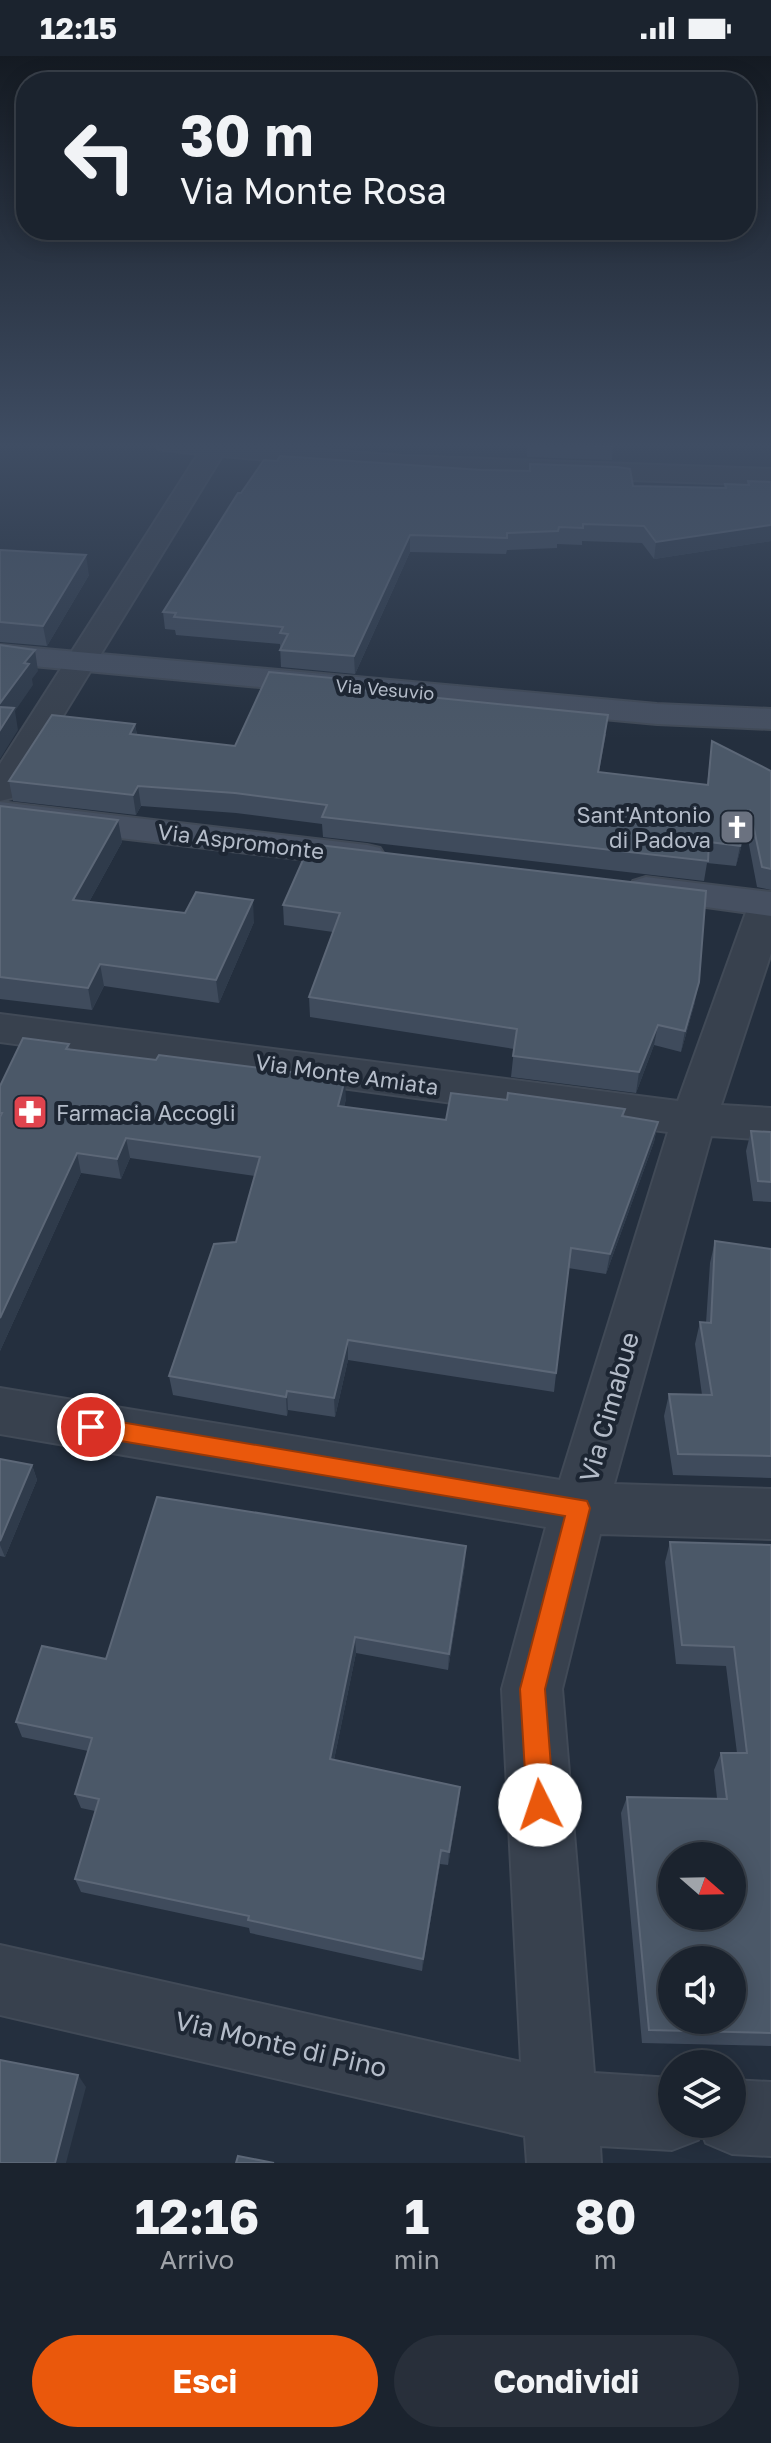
<!DOCTYPE html>
<html lang="it">
<head>
<meta charset="utf-8">
<style>
	body { margin:0; font-family:"Golos Text",sans-serif; background:#282f3a; color:#f1f3f6; height:100vh; display:flex; flex-direction:column; font-size:30px; white-space:nowrap }
	* { box-sizing:border-box; margin:0 }
	p { font-size:26px; color:#a0a4aa }
	.icon { flex:none; width:44px; height:44px; fill:none; stroke:currentColor; stroke-width:2; stroke-linecap:round; stroke-linejoin:round }
	.map { position:relative; height:2107px; overflow:hidden }
	.details { display:flex; flex-direction:column; background:#1b232e; flex:1 }
	.details>* { flex:none }
	.banner { position:absolute; left:16px; top:16px; width:740px; height:168px; border-radius:32px; box-shadow:0 4px 20px #0003,0 0 0 2px #39404a; background:#1b232e; color:#f1f3f6; overflow:hidden }
	.needle { width:52px; rotate:110deg }
	.tools { position:absolute; left:658px; top:1786px; display:grid; gap:16px }
	.tools a { display:grid; place-items:center; width:88px; height:88px; border-radius:50%; background:#1b232e; box-shadow:0 4px 20px #0003,0 0 0 2px #39404a; font-size:40px }
	.pin { position:absolute; display:grid; place-items:center; width:68px; height:68px; color:#fff; margin:-34px; border:4px solid #fff; border-radius:50%; box-shadow:0 2px 8px #0007 }
	.me { position:absolute; width:88px; margin:-44px; rotate:356deg; stroke-linejoin:round; filter:drop-shadow(0 0 6px #0008) }
	.turn { display:flex; align-items:center; gap:28px; height:168px; padding:0 32px; font-size:36px }
	.turn .icon { width:104px; height:104px; stroke-width:2.5 }
	.turn b { display:block; font-size:56px; line-height:68px }
	.eta { display:flex; justify-content:space-evenly; align-items:center; height:136px; text-align:center }
	.eta b { font-size:48px; font-weight:700; line-height:56px }
	.cta { display:flex; gap:16px; margin-top:auto; padding:16px 32px }
	.cta a { flex:1; height:92px; border-radius:48px; background:#ea580c; color:#fff; font-size:32px; font-weight:700; line-height:92px; text-align:center }
	.cta a+a { background:#282f3a; color:#f1f3f6 }
	.status { display:flex; justify-content:space-between; align-items:center; height:56px; padding:0 40px; background:#1b232e; direction:ltr }
	.status svg { height:22px; fill:currentColor }
	.map>svg:first-child { display:block }
	.lines { fill:none; stroke-linecap:round; stroke-linejoin:round }
	.street-casing { stroke:#414a57; stroke-width:4 }
	.secondary-casing { stroke:#414a57; stroke-width:4 }
	.street { fill:#38414e; fill-rule:evenodd }
	.secondary { fill:#465061; fill-rule:evenodd }
	.wall { fill:#3f4b5c }
	.shaded-wall { fill:#2f3b4b }
	.building { fill:#4b5868; stroke:#5c6777; stroke-width:2; fill-rule:evenodd }
	.route { fill:#ea580c; stroke:#983908; stroke-width:2 }
	.labels { text-anchor:middle; dominant-baseline:central; stroke-width:8; stroke-linejoin:round; paint-order:stroke }
	.far-street-label { font-size:18px; fill:#b4bcc9; stroke:#1d2633 }
	.poi-label { font-size:22px; fill:#b4bcc9; stroke:#1d2633; text-anchor:end }
	.street-label { font-size:22px; fill:#b4bcc9; stroke:#1d2633 }
	.near-street-label { font-size:26px; fill:#b4bcc9; stroke:#1d2633 }
</style>
</head>
<body>
<div class="status"><b>12:15</b><svg viewBox="0 0 49 12"><path d="M0 12V9h3v3zM5 12V6h3v6zM10 12V3h3v9zM15 12V0h3v12zM26 1h20v11H26zM47 4h2v5h-2z"/></svg></div>
<div class="map">
<svg width="771" height="2107" viewBox="0 0 771 2107">
	<rect width="100%" height="100%" fill="#242f3e"/>
	<g class="lines">
		<defs>
			<path id="street" d="M156,388H252L402,400L771,413V429L402,416L222,400L17,735L12,742L0,745V708L198,398L159,393Z
				M768,836L771,837V897L721,1049L771,1052V1084L711,1080L614,1428L771,1433V1483L600,1478L562,1633L594,2017L672,2022V2068H732V2024L771,2026V2100L732,2098L706,2087L701,2075L698,2084L672,2094L600,2090L601,2107H527L525,2080L0,1959V1889L521,2006L502,1633L546,1471L0,1378V1332L560,1424L668,1076L0,986V958L678,1045L749,848L755,840Z"/>
			<path id="secondary" d="M0,589L657,648L771,653V673L657,668L0,607Z
				M0,746L367,789L380,792L385,800L380,808L367,811L0,768Z
				M646,821L771,836V860L633,841L627,833L633,825Z"/>
		</defs>
		<use href="#street" class="street-casing"/>
		<use href="#secondary" class="secondary-casing"/>
		<use href="#street" class="street"/>
		<use href="#secondary" class="secondary"/>
	</g>
	<path class="wall" d="M527,388H613L612,404L527,401Z
		M277,405L529,415L530,408L633,430L724,432L725,428L747,429L748,425L771,426V485L654,503L642,487L582,485V489L557,488V492L507,494L506,498L410,496L355,618L281,611L280,588L176,579L175,574L165,573L163,556L241,437Z
		M0,494L89,519L47,590L0,586Z
		M344,632L606,678L599,716L707,729L712,685L771,715V834L757,831L746,773L736,810L707,807L704,825L323,781L322,768L236,757L141,750L136,759L13,745L9,725L135,668L137,679L235,690Z
		M0,750L118,764L122,786L89,846L254,866L219,947L104,930L92,954L0,943Z
		M310,788L695,946L681,996L654,989L636,1037L511,1021L514,993L310,961L309,941L333,876L284,869L283,849Z
		M69,988L70,994L346,1043L344,1051L446,1064L507,1044L625,1053L624,1060L658,1066L654,1086L606,1218L568,1212L554,1336L348,1304L335,1361L288,1354L287,1360L173,1339L169,1320L236,1186L255,1120L130,1102L121,1123L81,1117L0,1295V1030Z
		M751,1075L771,1076V1146L753,1145L746,1095Z
		M715,1185L771,1193V1422L673,1419L664,1360L669,1338L702,1339L695,1288L700,1266L706,1267L710,1207Z
		M0,1403L32,1409L37,1424L5,1501L0,1500Z
		M670,1486L771,1489V1990L642,1987L621,1757L627,1741L717,1742L714,1714L721,1697H737L726,1610L676,1608L665,1506Z
		M465,1508L448,1614L356,1597L334,1704L459,1745L448,1809L440,1808L422,1915L250,1877L249,1872L81,1836L75,1823L95,1755L81,1752L75,1738L88,1695L22,1681L16,1666L106,1603Z"/>
	<path class="shaded-wall" d="M771,469V485L654,503L656,486Z
		M410,479V496L355,618L354,600Z
		M86,499L89,519L47,590L43,570Z
		M35,594L38,615L32,623L33,629L15,655L18,674L0,703V647L24,607Z
		M135,668L138,688L130,678Z
		M138,730L141,750L136,759L133,739Z
		M750,754L746,773L736,810L740,790Z
		M118,764L122,786L78,866L73,844Z
		M253,844L254,866L219,947L216,924Z
		M100,908L104,930L92,954L88,932Z
		M699,926L695,946L681,996L685,975Z
		M658,969L654,989L636,1037L639,1016Z
		M345,1023L346,1043L339,1070L338,1050Z
		M658,1066L654,1086L606,1218L610,1198Z
		M126,1082L130,1102L121,1123L117,1103Z
		M77,1097L81,1117L0,1295V1262Z
		M348,1284V1304L335,1361L334,1342Z
		M287,1335L288,1354L287,1360L286,1341Z
		M32,1409L37,1424L5,1501L0,1489V1485Z
		M466,1490L465,1508L448,1614L449,1598Z
		M355,1581L356,1597L331,1718L330,1703Z
		M460,1731L459,1745L448,1809L449,1796Z
		M441,1794L440,1808L422,1915L423,1903Z
		M78,2019L86,2031L66,2107H55Z"/>
	<path class="building" d="M551,388H613L614,390Z
		M280,400L481,414L530,415V408L617,411L630,413L633,430L726,432L725,428L749,429L748,425L771,426V469L656,486L644,470L583,468V472L559,471L558,475L507,477V482L410,479L354,600L280,594L288,578L280,577L283,571L174,561L176,557L163,556L238,437H241L264,404L277,405Z
		M0,494L86,499L43,570L0,566Z
		M0,589L35,594L24,607L29,608L0,647Z
		M269,616L343,623L339,632L608,659L598,716L708,729L712,685L771,715V813L762,811L750,754L740,790L709,786L708,805L322,761L327,749L235,737L138,730L133,739L9,725L52,659L135,668L130,678L235,690Z
		M0,651L14,652L0,674Z
		M0,750L118,764L73,844L185,857L196,836L253,844L216,924L100,908L88,932L0,921Z
		M310,788L706,835L699,926L685,975L658,969L639,1016L513,1000L517,973L309,941L340,857L283,849Z
		M23,982L69,988L66,993L156,1004L159,999L345,1023L338,1050L446,1064L451,1037L507,1044L508,1037L625,1053L622,1060L658,1066L610,1198L571,1192L556,1317L348,1284L334,1342L287,1335L286,1341L169,1320L214,1188L236,1186L260,1101L126,1082L117,1103L77,1097L0,1262V1061L2,1057H0V1030Z
		M751,1075L771,1076V1126L758,1125Z
		M715,1185L771,1193V1400L678,1398L669,1338L712,1339L700,1266L711,1267Z
		M0,1403L32,1409L0,1485Z
		M157,1441L466,1490L449,1598L355,1581L330,1703L460,1731L449,1796L441,1794L423,1903L248,1864L249,1860L75,1823L99,1743L75,1738L92,1682L16,1666L42,1590L106,1603Z
		M670,1486L771,1489V1977L649,1974L627,1741L727,1743L721,1697H747L734,1591L682,1589ZM672,1800H732V1860H672ZM672,1904H732V1964H672Z
		M0,2004L78,2019L55,2107H0Z
		M238,2100L274,2107H236Z"/>
	<linearGradient id="sky" x2="0" y2="1"><stop stop-color="#141a22"/><stop offset="0.57" stop-color="#3f4d63"/><stop offset="1" stop-color="#3f4d63" stop-opacity="0"/></linearGradient>
	<rect width="771" height="683" fill="url(#sky)"/>
	<path class="route" d="M91,1361L587,1445L590,1452L545,1633L554,1749L550,1758L540,1762L531,1758L527,1749L520,1633L565,1460L91,1380L83,1377L80,1371L83,1364Z"/>
	<defs>
		<symbol id="church-square" viewBox="-11 -11 22 22"><rect x="-9" y="-9" width="18" height="18" rx="4" fill="#6b7280" stroke="#1d2633"/><path d="M-1.2-6h2.4v3.5h3.3v2.4h-3.3V6h-2.4V-.1h-3.3v-2.4h3.3Z" fill="#fff"/></symbol>
		<symbol id="pharmacy-square" viewBox="-11 -11 22 22"><rect x="-9" y="-9" width="18" height="18" rx="4" fill="#e0444e" stroke="#1d2633"/><path d="M-2-6h4v4h4v4h-4v4h-4v-4h-4v-4h4Z" fill="#fff"/></symbol>
	</defs>
	<g fill-rule="evenodd">
		<use href="#church-square" x="717" y="751" width="40" height="40"/>
		<use href="#pharmacy-square" x="10" y="1036" width="40" height="40"/>
	</g>
	<g class="labels">
		<g class="far-street-label">
			<text transform="translate(385 633) rotate(5)">Via Vesuvio</text>
		</g>
		<g class="poi-label">
			<text x="711" y="758">Sant'Antonio<tspan x="711" dy="25">di Padova</tspan></text>
			<text x="56" y="1056" text-anchor="start">Farmacia Accogli</text>
		</g>
		<g class="street-label">
			<text transform="translate(241 785) rotate(7)">Via Aspromonte</text>
			<text transform="translate(347 1018) rotate(8)">Via Monte Amiata</text>
		</g>
		<g class="near-street-label">
			<text transform="translate(609 1351) rotate(-74)">Via Cimabue</text>
			<text transform="translate(281 1988) rotate(13)">Via Monte di Pino</text>
		</g>
	</g>
</svg>
<div class="tools">
<a><svg class="needle" viewBox="-14 -14 28 28"><path d="M0-13l5 13h-10z" fill="#e53935"/><path d="M0 13l5-13h-10z" fill="#a0a4aa"/></svg></a>
<a><svg class="icon" aria-label="sound" viewBox="0 0 24 24"><path d="M4 9h4l5-4v14l-5-4H4zM17 9q2 3 0 6"/></svg></a>
<a><svg class="icon" aria-label="layers" viewBox="0 0 24 24"><path d="M12 4l9 5-9 5-9-5zM3 14l9 5 9-5"/></svg></a>
</div>
<div class="pin" style="left:91px;top:1371px;background:#d93025"><svg class="icon" aria-label="arrive" viewBox="0 0 24 24"><path d="M6 21V4h12l-3 4 3 4H6"/></svg></div>
<svg class="me" style="left:540px;top:1749px" viewBox="-20 -20 40 40"><circle r="19" fill="#fff"/><path d="M0-13L10 11 0 6-10 11z" fill="#ea580c"/></svg>
<div class="banner">
<div class="turn"><svg class="icon" aria-label="left" viewBox="0 0 24 24"><path d="M17 20v-9H6M10 6l-5 5 5 5"/></svg><div><b>30 m</b>Via Monte Rosa</div></div>
</div>
</div>
<section class="details">
<div class="eta">
<div><b>12:16</b><p>Arrivo</p></div>
<div><b>1</b><p>min</p></div>
<div><b>80</b><p>m</p></div>
</div>
<div class="cta"><a>Esci</a><a>Condividi</a></div>
</section>
</body>
</html>
